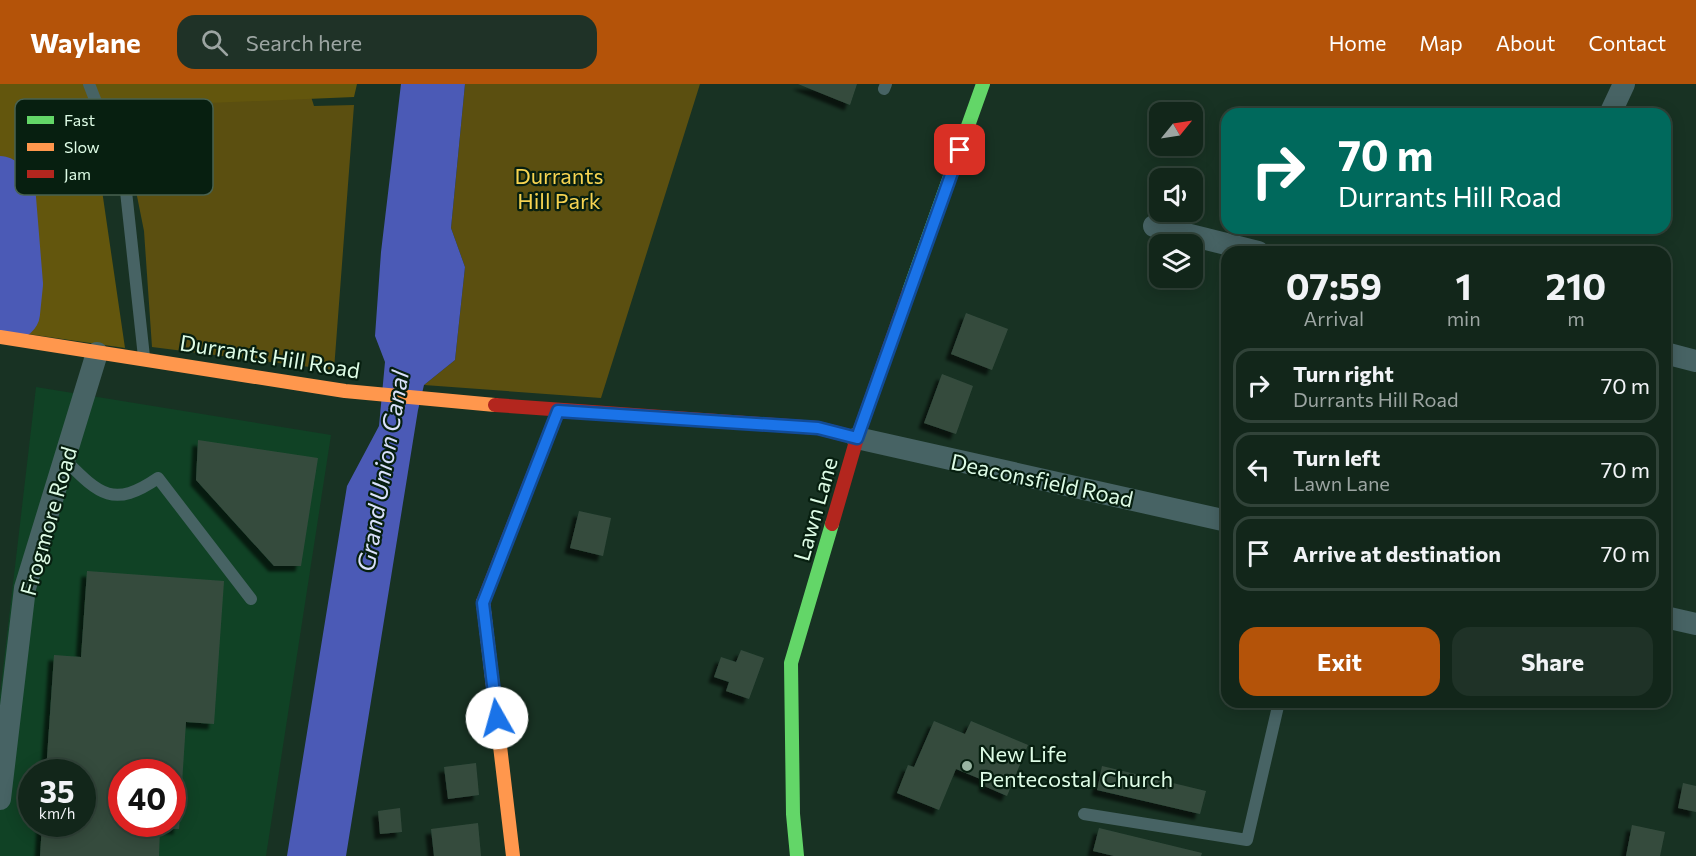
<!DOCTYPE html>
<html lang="en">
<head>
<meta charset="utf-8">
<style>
	body { margin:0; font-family:Commissioner,sans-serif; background:#1f3227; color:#f1f3f6; height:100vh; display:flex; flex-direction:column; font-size:22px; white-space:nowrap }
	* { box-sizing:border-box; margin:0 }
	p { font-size:20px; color:#9ca5a2 }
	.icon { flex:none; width:33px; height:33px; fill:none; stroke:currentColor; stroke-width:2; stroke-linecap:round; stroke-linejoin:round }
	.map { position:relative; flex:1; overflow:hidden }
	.panel { position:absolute; left:1221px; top:162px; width:450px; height:462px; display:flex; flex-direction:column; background:#12261a; border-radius:18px; box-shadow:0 3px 15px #0003,0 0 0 2px #314339 }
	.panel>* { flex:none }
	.banner { position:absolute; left:1221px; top:24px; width:450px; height:126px; border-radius:18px; box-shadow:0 3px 15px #0003,0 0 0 2px #314339; background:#00695c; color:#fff; overflow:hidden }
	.needle { width:39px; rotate:60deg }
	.tools { position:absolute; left:1149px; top:18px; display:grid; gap:12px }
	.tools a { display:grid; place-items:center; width:54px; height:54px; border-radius:12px; background:#12261a; box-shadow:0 3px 15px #0003,0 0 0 2px #314339; font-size:30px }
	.speed { position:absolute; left:18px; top:675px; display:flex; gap:12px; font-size:30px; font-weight:700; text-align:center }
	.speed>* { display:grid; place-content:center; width:78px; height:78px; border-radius:50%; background:#12261a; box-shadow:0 3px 15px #0003,0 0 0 2px #314339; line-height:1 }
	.speed small { font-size:15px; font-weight:400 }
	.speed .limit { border:9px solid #d22; background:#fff; color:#111 }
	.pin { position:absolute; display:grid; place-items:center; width:51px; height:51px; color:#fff; margin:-26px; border-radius:12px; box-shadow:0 3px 9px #0006 }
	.me { position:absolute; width:66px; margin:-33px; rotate:353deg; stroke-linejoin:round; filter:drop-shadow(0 0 4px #0008) }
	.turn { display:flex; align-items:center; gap:21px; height:126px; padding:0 18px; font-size:27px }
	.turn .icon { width:78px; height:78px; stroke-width:2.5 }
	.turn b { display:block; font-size:42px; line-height:51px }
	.eta { display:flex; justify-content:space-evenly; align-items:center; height:102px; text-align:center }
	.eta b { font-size:36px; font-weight:700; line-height:42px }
	.primary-button { display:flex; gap:12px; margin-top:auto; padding:12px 18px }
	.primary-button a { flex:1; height:69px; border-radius:18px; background:#b45309; color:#fff; font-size:24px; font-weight:700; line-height:69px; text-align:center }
	.primary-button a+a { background:#1f3227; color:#f1f3f6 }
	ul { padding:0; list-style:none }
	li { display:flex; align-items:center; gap:18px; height:75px; margin:0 12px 9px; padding:0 6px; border:3px solid #314339; border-radius:18px }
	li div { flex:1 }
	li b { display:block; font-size:22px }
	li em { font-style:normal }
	header { display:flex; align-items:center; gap:36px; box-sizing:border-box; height:84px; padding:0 30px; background:#b45309; color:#fff }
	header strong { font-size:28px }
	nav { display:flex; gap:33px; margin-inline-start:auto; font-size:21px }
	.search { width:420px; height:54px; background:#1f3227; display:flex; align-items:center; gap:15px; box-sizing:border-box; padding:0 21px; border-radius:18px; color:#9ca5a2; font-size:22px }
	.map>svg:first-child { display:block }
	.built { fill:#104225; fill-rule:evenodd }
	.green { fill:#5b4f10 }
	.forest { fill:#63560d }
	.water { fill:#4b5ab6 }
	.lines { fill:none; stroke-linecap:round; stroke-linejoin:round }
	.river { stroke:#4b5ab6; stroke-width:52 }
	.building { fill:#354c3e; fill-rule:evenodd; filter:url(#shadow) }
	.lane { stroke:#476364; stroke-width:12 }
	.street { stroke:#476364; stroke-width:22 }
	.fast { stroke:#63d668; stroke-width:14 }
	.slow { stroke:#ff974d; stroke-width:14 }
	.jam { stroke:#b3261e; stroke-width:14 }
	.route-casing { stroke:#114b97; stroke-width:15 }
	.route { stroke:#1a73e8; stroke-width:10 }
	.poi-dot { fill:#99b5a2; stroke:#071f10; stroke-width:2 }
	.labels { text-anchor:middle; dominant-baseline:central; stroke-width:4.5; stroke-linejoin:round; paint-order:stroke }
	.park-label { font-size:22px; fill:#f7d451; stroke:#071f10 }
	.street-label { font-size:22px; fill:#defce6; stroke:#071f10 }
	.poi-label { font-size:22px; fill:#defce6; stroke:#071f10; text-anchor:start }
	.water-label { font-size:24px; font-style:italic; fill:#dae1fc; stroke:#071f10 }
	.key { fill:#071f10; stroke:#486150; stroke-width:1.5 }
	.key-label { font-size:16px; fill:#defce6 }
</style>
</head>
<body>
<header>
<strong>Waylane</strong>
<div class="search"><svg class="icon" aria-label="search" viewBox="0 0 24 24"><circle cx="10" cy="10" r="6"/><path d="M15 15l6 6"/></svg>Search here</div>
<nav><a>Home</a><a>Map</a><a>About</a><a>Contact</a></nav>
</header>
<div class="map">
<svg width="1696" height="772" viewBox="0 0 1696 772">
	<defs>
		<filter id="shadow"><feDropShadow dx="-5.5" dy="5.5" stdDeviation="1.5" flood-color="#0009"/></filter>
	</defs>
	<rect width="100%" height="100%" fill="#183223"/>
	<path class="built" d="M36,303L331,351L266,772H0V611ZM32,688H82V740H32ZM122,688H172V740H122Z"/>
	<path class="green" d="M286,0H307L314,22L354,21L334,286L152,263L144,147L132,87L107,32L129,31L128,26Z
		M465,0H700L601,314L424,301L455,276L465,183L451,144Z"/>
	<path class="forest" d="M0,0H357L354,13L90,24L125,264L0,246Z"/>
	<path class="water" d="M401,0H465L451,144L465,183L455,276L424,301L418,326L346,772H287L347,402L379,342L385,278L375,252L381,168Z"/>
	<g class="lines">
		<path class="river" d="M0,98L10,114L17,200L14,229"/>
	</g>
	<path class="building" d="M798,0H857L850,21Z
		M966,229L1008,245L992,286L951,270Z
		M942,290L973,302L956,350L924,339Z
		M198,356L318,374L301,482H274L196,396Z
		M579,427L611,434L603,472L570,464Z
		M87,487L224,497L214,640L186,638L179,745L160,744L159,772H40L42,740H82V688H46L54,571L81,573ZM122,688H172V740H122Z
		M741,566L764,574L749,615L726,607L729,598L714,593L721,573L736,578Z
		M934,637L965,650L971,637L1028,661L1007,712L984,702L985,697L956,685L939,726L897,709L908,681L914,683Z
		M476,679L479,711L448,715L444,683Z
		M1102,682L1206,707L1200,730L1097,706Z
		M1683,699L1696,702V728L1678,724Z
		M400,724L402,748L380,750L378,727Z
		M478,739L481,772H434L431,745Z
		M1632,741L1665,748L1660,772H1626Z
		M1099,744L1202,769L1201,772H1114L1093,767Z"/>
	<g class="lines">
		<path class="lane" d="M89,0L124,89L144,273
			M884,5L886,0
			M65,376C99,410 113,425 158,394L251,515
			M1084,730L1247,756L1279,618"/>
		<path class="street" d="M1610,30L1624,0
			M1154,142L1258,168
			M1665,269L1696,277
			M857,354L1227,437
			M1665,533L1696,540
			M0,715L25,504L97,269"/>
		<path class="fast" d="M909,207L983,0
			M797,772L793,730L791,579L832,440"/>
		<path class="slow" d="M0,253L345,307L495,321
			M483,518L513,772"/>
		<path class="jam" d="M495,321L818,344L857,354
			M832,440L857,354L909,207
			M483,518L558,327"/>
	</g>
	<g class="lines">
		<defs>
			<path id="route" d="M497,634L483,519L558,327L818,344L857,354L960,66"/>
		</defs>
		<use href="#route" class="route-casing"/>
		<use href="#route" class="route"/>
	</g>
	<circle class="poi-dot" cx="967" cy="682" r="6"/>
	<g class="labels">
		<g class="park-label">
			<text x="559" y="91">Durrants<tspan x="559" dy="25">Hill Park</tspan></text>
		</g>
		<g class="street-label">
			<text transform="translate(270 272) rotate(9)">Durrants Hill Road</text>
			<text transform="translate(1042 396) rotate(12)">Deaconsfield Road</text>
			<text transform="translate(815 425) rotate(-74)">Lawn Lane</text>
			<text transform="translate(48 437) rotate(-74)">Frogmore Road</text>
		</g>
		<g class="poi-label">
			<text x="979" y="669">New Life<tspan x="979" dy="25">Pentecostal Church</tspan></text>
		</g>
		<g class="water-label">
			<text transform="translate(382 387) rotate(-80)">Grand Union Canal</text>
		</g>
	</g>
	<rect x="15" y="15" width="198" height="96" rx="9" class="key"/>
	<rect x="27" y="32" width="27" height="8" fill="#63d668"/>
	<rect x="27" y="59" width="27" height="8" fill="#ff974d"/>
	<rect x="27" y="86" width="27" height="8" fill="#b3261e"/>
	<g class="key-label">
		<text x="64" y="42">Fast</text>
		<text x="64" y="69">Slow</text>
		<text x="64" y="96">Jam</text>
	</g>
</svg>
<div class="tools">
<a><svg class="needle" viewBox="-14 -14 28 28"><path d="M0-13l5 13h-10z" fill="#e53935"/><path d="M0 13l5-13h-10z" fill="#9ca5a2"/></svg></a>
<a><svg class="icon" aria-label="sound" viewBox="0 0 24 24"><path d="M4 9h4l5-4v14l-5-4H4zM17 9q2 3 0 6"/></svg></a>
<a><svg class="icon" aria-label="layers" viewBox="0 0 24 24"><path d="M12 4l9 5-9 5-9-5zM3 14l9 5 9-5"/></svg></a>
</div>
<div class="speed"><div>35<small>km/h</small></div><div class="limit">40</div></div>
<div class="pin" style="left:960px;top:66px;background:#d93025"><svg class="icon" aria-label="arrive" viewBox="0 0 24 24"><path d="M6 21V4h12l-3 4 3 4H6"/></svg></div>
<svg class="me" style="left:497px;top:634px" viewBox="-20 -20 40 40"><circle r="19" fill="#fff"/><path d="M0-13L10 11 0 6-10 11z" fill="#1a73e8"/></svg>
<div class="banner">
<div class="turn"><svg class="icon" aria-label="right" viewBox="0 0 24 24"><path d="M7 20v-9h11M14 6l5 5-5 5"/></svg><div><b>70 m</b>Durrants Hill Road</div></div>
</div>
<section class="panel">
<div class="eta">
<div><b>07:59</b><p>Arrival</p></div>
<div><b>1</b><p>min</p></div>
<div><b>210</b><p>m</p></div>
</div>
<ul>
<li><svg class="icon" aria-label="right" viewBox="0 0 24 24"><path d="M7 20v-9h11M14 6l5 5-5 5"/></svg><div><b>Turn right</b><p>Durrants Hill Road</p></div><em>70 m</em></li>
<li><svg class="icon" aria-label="left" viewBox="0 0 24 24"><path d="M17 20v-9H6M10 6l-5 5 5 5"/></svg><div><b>Turn left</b><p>Lawn Lane</p></div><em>70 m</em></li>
<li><svg class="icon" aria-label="arrive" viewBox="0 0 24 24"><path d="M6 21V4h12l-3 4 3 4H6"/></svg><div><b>Arrive at destination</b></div><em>70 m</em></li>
</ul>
<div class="primary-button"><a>Exit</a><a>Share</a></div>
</section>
</div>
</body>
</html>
